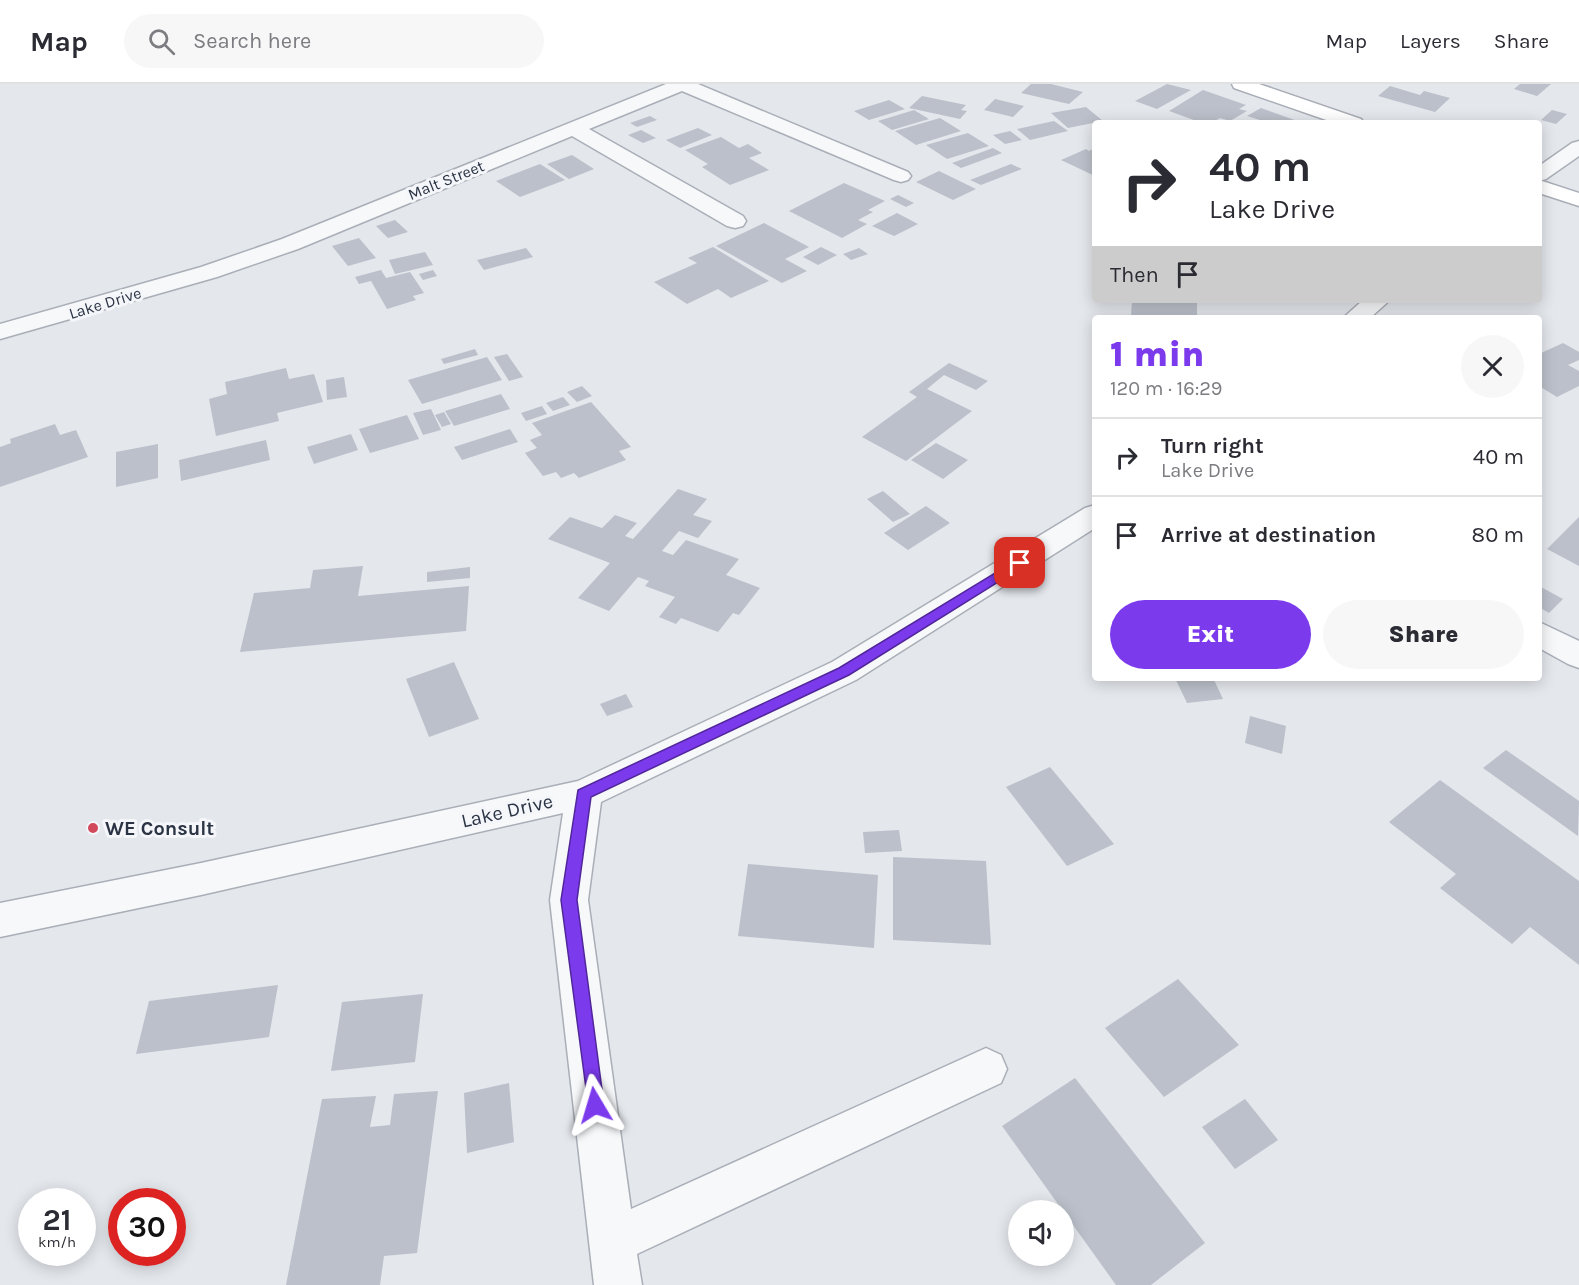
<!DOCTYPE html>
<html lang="en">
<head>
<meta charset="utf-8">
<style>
	body { margin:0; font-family:Karla,sans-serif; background:#f7f7f7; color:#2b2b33; height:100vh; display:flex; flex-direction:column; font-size:22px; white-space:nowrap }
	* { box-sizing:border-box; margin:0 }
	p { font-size:20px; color:#7c7c81 }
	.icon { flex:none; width:33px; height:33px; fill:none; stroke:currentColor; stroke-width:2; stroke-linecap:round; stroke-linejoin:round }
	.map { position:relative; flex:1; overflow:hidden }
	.sheet { position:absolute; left:1092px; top:231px; width:450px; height:366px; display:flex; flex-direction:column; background:#fff; border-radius:6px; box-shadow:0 3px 15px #0003 }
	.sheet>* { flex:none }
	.hud { position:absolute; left:1092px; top:36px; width:450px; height:183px; border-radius:6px; box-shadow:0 3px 15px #0003; background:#fff; color:#2b2b33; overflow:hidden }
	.buttons { position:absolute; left:1008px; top:1116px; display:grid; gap:12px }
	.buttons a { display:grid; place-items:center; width:66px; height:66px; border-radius:50%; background:#fff; box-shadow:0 3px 15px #0003; font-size:30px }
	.speed { position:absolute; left:18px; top:1104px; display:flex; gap:12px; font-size:30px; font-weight:700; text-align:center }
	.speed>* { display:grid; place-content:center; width:78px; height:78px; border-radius:50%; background:#fff; box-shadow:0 3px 15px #0003; line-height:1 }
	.speed small { font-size:15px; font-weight:400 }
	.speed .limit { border:9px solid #d22; background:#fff; color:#111 }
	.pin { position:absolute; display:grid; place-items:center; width:51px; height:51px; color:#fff; margin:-26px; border-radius:12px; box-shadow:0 3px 9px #0006 }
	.me { position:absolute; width:66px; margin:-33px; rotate:353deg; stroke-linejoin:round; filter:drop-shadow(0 0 4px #0008) }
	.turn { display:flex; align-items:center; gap:21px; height:126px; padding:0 18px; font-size:27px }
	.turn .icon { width:78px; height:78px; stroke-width:2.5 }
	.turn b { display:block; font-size:42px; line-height:51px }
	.then { display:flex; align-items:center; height:57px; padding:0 18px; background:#0003; gap:12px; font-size:22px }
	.round { display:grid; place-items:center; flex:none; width:63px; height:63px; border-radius:32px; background:#f7f7f7 }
	.head { display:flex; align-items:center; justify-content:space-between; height:102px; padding:0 18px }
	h1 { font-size:36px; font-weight:800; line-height:45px; color:#7c3aed }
	.button { display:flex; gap:12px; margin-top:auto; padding:12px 18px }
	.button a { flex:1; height:69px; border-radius:36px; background:#7c3aed; color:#fff; font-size:24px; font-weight:800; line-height:69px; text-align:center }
	.button a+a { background:#f7f7f7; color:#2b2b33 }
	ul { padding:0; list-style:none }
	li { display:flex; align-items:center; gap:18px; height:78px; padding:0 18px; border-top:2px solid #e1e1e2 }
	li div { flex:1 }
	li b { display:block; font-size:22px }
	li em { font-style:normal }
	header { display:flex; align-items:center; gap:36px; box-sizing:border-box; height:84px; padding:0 30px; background:#fff; border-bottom:2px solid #e1e1e2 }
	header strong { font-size:28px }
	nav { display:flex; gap:33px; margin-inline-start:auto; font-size:21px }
	.search { width:420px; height:54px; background:#f7f7f7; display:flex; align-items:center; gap:15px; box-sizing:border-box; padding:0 21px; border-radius:33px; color:#7c7c81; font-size:22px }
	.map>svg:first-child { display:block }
	.building { fill:#bbc0ca }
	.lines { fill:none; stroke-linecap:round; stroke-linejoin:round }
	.street-casing { stroke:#a9aeb7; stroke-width:3 }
	.secondary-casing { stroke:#a9aeb7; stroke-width:3 }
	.street { fill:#f7f8fa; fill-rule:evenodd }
	.secondary { fill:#fff; fill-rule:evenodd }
	.route { fill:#7c3aed; stroke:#51269a; stroke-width:1.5 }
	.poi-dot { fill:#d1495b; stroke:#f4f6f9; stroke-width:2 }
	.labels { text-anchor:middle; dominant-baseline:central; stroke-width:6; stroke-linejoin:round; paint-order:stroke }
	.far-street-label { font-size:16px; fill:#2b3445; stroke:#f4f6f9 }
	.street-label { font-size:20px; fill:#2b3445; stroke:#f4f6f9 }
	.poi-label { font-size:20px; font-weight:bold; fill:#2b3445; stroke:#f4f6f9; text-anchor:start }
</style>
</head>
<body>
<header>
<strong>Map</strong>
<div class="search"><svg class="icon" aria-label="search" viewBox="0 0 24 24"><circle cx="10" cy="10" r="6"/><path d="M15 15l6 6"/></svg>Search here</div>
<nav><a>Map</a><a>Layers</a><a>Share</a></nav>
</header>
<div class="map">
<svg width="1579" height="1201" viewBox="0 0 1579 1201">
	<rect width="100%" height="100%" fill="#e4e7ec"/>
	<path class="building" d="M1031,0H1051L1083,8L1069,20L1021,9Z
		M1167,0L1191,6L1157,25L1135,17Z
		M1520,0H1551L1537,12L1514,5Z
		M1390,2L1420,11L1424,7L1450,14L1435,28L1378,12Z
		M1203,6L1246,21L1239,25L1247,27L1230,37L1220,34L1211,39H1202L1169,27Z
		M922,12L966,21L961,26L967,27L960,35L909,24Z
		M995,15L1024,22L1013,33L984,26Z
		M889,16L905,25L869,36L854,27Z
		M1086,23L1103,37L1068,44L1051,29Z
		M1261,24L1303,39H1260L1263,37L1247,32Z
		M914,26L929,35L892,46L878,37Z
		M1552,26L1567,30L1556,40L1541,36Z
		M650,32L657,36L637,43L630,39Z
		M940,34L961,47L916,61L895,47Z
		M1054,37L1068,47L1030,56L1017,45Z
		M698,44L712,51L680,64L666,56Z
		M641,46L656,54L643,59L628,51Z
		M1010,47L1022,56L1005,60L993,51Z
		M968,49L989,62L947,75L926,61Z
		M721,53L739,64L748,60L762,69L749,74L769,86L730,101L702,83L708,80L685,66Z
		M993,64L1002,69L961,84L952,79Z
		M1095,64V92L1061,76L1086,65L1089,67Z
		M572,71L594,85L569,95L547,80Z
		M540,80L565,96L520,113L496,97Z
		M1011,80L1022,85L981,101L970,96Z
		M939,87L976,105L953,116L916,98Z
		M844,99L885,117L868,126L873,128L858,136L867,140L842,154L789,127Z
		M898,111L914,119L906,123L890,115Z
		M897,129L918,140L894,152L872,142Z
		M395,136L408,148L388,154L376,142Z
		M764,139L809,163L785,175L807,187L782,199L716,162Z
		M359,154L376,174L348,182L332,162Z
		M713,163L769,197L731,214L718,205L687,220L654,198L697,179L688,174Z
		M821,163L837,171L818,181L803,173Z
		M526,164L533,173L484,186L477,176Z
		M859,164L868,170L851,176L843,170Z
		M425,168L433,181L395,190L389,176Z
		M381,186L386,194L410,188L424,209L413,212L416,216L387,225L371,197L359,200L355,193Z
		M433,186L437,192L423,196L419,190Z
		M1132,216H1197V234L1131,232Z
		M1563,259L1579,268V276L1568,281L1579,287V302L1557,313L1539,302V270Z
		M475,265L478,271L444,280L441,275Z
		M507,270L523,293L509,297L494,273Z
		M487,273L502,296L422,320L408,296Z
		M949,279L988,297L976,306L944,291L927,305L972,327L906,377L862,353L917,313L909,308Z
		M286,284L289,295L314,290L323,318L277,329L279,337L216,352L209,315L227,310L225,298Z
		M344,293L347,313L327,316L326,296Z
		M582,302L592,312L577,318L567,308Z
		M501,310L510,325L454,342L445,327Z
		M563,313L570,321L553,327L546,319Z
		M591,318L631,363L619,367L626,376L579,394L574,389L561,394L556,388L543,392L525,369L537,364L530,356L542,351L532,339Z
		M542,322L547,330L526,337L521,329Z
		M431,325L441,346L423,351L413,329Z
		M444,328L451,340L442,343L435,331Z
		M407,331L419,355L370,369L359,345Z
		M55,340L60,351L76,346L88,373L0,403V363L11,359L10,355Z
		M510,345L518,358L462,376L454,363Z
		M351,350L358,366L314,380L307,363Z
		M266,356L270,376L181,397L179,376Z
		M936,359L968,376L943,395L911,376Z
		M158,360V394L116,403V368Z
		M678,405L707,415L693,431L712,437L698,454L679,447L662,467L673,471L686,456L739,475L726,491L760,504L739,531L733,529L718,548L681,534L676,540L659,533L675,513L645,502L649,497L638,493L609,527L578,514L610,479L548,455L570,433L602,444L615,431L637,439L625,452L633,455Z
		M883,407L910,430L893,438L867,415Z
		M926,422L950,439L908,466L884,449Z
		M1579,433V482L1547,465Z
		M363,482L358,512L469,502L466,547L240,568L254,509L310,504L313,486Z
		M470,483V494L427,498V488Z
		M1539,502L1563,515L1549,529L1539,523Z
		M454,578L479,635L429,653L406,595Z
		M1175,594H1213L1223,615L1187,619Z
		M626,610L633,623L607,632L600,620Z
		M1250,632L1286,642L1282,670L1245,659Z
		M1506,666L1579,717L1578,752L1483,684Z
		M1050,683L1114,760L1067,782L1006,703Z
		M1440,696L1579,797V881L1530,843L1512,860L1440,804L1456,790L1389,738Z
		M899,746L902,767L865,769L863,748Z
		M893,773L986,777L991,861L893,856Z
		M748,780L878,791L874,864L738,852Z
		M1178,895L1239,961L1164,1013L1105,944Z
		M278,901L269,953L136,970L149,917Z
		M423,910L415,978L331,987L342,918Z
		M1075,994L1205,1159L1151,1201H1116L1002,1042Z
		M509,999L514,1058L467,1069L464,1009Z
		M438,1007L417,1169L384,1172L380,1201H286L322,1015L376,1012L370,1043L390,1041L394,1010Z
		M1245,1015L1278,1056L1235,1085L1202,1043Z"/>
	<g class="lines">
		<defs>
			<path id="street" d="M666,0H698L908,88L911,92L908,96L901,98L894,96L682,7L589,45L743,132L746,137L743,142L735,144L727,142L572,52L298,165L217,193L0,255V240L201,183L282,155Z
				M1579,57V72L1546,95L1539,97V82L1572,59Z
				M1363,216H1390L1370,234H1343Z
				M1095,421V444L856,596L601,718L588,816L631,1125L986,964L1001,971L1007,985L1001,999L637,1170L642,1201H594L550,816L563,729L201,811L0,853V819L201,779L578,697L832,578L1085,424Z
				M1539,538L1579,557V584L1568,580L1539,564Z"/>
			<path id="secondary" d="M1232,0H1259L1361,35L1364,39H1335L1234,4Z
				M1539,96L1579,109V122L1539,109Z"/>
		</defs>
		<use href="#street" class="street-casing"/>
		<use href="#secondary" class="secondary-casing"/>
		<use href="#street" class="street"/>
		<use href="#secondary" class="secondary"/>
	</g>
	<path class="route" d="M1020,474L1026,479L1024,482L849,591L591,713L577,816L604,1021L602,1027L595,1029L589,1027L561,816L578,706L839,584Z"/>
	<circle class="poi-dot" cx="93" cy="744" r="6"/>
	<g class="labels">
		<g class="far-street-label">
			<text transform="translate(446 96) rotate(-22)">Malt Street</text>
			<text transform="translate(105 219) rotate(-17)">Lake Drive</text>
		</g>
		<g class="street-label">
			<text transform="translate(507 727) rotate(-13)">Lake Drive</text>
		</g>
		<g class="poi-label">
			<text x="105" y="744">WE Consult</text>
		</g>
	</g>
</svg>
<div class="buttons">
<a><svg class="icon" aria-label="sound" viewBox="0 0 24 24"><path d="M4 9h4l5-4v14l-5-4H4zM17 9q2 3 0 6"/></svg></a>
</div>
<div class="speed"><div>21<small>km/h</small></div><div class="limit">30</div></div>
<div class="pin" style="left:1020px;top:479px;background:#d93025"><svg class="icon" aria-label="arrive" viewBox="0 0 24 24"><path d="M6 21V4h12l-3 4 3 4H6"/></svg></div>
<svg class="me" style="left:595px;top:1021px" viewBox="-20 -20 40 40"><path d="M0-17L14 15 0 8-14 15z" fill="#7c3aed" stroke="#fff" stroke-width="4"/></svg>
<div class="hud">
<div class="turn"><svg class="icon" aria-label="right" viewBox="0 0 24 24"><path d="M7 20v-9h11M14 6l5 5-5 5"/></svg><div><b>40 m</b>Lake Drive</div></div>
<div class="then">Then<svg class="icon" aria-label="arrive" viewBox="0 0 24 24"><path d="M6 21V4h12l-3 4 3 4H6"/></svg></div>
</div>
<section class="sheet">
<div class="head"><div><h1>1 min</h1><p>120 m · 16:29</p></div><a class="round"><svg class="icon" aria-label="close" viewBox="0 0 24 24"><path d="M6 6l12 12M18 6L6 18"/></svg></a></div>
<ul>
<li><svg class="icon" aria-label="right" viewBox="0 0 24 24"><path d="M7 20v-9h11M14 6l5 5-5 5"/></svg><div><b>Turn right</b><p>Lake Drive</p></div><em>40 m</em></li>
<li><svg class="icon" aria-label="arrive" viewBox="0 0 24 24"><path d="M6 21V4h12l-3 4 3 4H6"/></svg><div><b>Arrive at destination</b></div><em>80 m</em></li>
</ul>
<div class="button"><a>Exit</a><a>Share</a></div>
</section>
</div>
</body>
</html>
